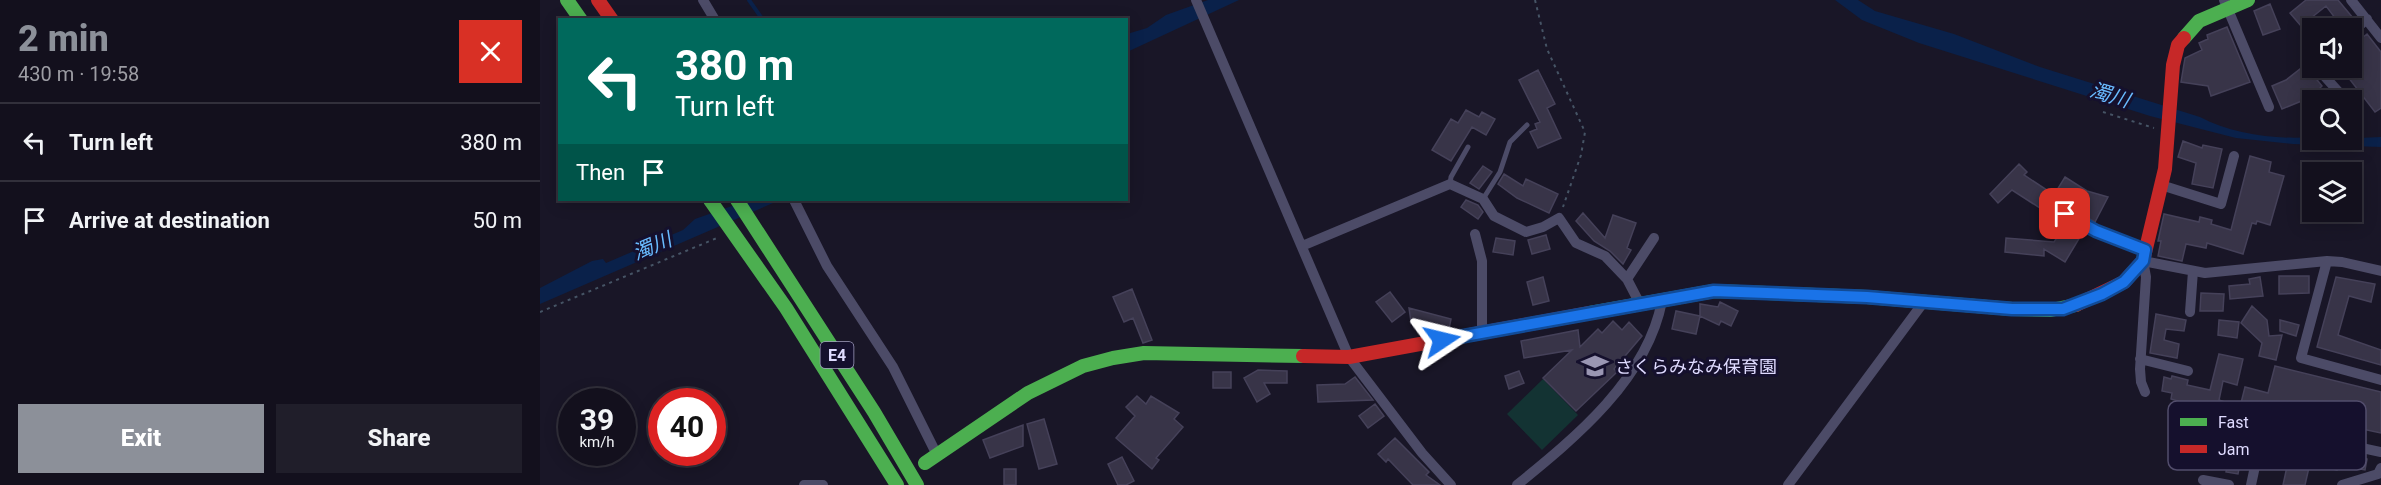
<!DOCTYPE html>
<html lang="en">
<head>
<meta charset="utf-8">
<style>
	body { margin:0; font-family:Roboto,"Noto Sans JP",sans-serif; background:#201e2a; color:#f1f3f6; height:100vh; display:flex; flex-direction:column; font-size:22px; white-space:nowrap }
	* { box-sizing:border-box; margin:0 }
	p { font-size:20px; color:#9d9da4 }
	.icon { flex:none; width:33px; height:33px; fill:none; stroke:currentColor; stroke-width:2; stroke-linecap:round; stroke-linejoin:round }
	.map { position:relative; flex:1; overflow:hidden }
	.details { display:flex; flex-direction:column; background:#13101d; width:540px }
	.details>* { flex:none }
	.guide { position:absolute; left:18px; top:18px; width:570px; height:183px; border-radius:0px; box-shadow:0 3px 15px #0003,0 0 0 2px #32303b; background:#00695c; color:#fff; overflow:hidden }
	.fabs { position:absolute; left:1762px; top:18px; display:grid; gap:12px }
	.fabs a { display:grid; place-items:center; width:60px; height:60px; border-radius:0px; background:#13101d; box-shadow:0 3px 15px #0003,0 0 0 2px #32303b; font-size:30px }
	.speed { position:absolute; left:18px; top:388px; display:flex; gap:12px; font-size:30px; font-weight:700; text-align:center }
	.speed>* { display:grid; place-content:center; width:78px; height:78px; border-radius:50%; background:#13101d; box-shadow:0 3px 15px #0003,0 0 0 2px #32303b; line-height:1 }
	.speed small { font-size:15px; font-weight:400 }
	.speed .limit { border:9px solid #d22; background:#fff; color:#111 }
	.pin { position:absolute; display:grid; place-items:center; width:51px; height:51px; color:#fff; margin:-26px; border-radius:12px; box-shadow:0 3px 9px #0006 }
	.me { position:absolute; width:66px; margin:-33px; rotate:80deg; stroke-linejoin:round; filter:drop-shadow(0 0 4px #0008) }
	.turn { display:flex; align-items:center; gap:21px; height:126px; padding:0 18px; font-size:27px }
	.turn .icon { width:78px; height:78px; stroke-width:2.5 }
	.turn b { display:block; font-size:42px; line-height:51px }
	.then { display:flex; align-items:center; height:57px; padding:0 18px; background:#0003; gap:12px; font-size:22px }
	.round { display:grid; place-items:center; flex:none; width:63px; height:63px; border-radius:0px; background:#201e2a }
	.summary { display:flex; align-items:center; justify-content:space-between; height:102px; padding:0 18px }
	h1 { font-size:36px; font-weight:800; line-height:45px; color:#8c9099 }
	.primary-button { display:flex; gap:12px; margin-top:auto; padding:12px 18px }
	.primary-button a { flex:1; height:69px; border-radius:0px; background:#8c9099; color:#fff; font-size:24px; font-weight:800; line-height:69px; text-align:center }
	.primary-button a+a { background:#201e2a; color:#f1f3f6 }
	ul { padding:0; list-style:none }
	li { display:flex; align-items:center; gap:18px; height:78px; padding:0 18px; border-top:2px solid #32303b }
	li div { flex:1 }
	li b { display:block; font-size:22px }
	li em { font-style:normal }
	main { display:flex; flex:1; min-height:0 }
	.map>svg:first-child { display:block }
	.green { fill:#133333 }
	.water { fill:#0a214a }
	.lines { fill:none; stroke-linecap:round; stroke-linejoin:round }
	.stream { stroke:#0a214a; stroke-width:4 }
	.building { fill:#383448; stroke:#454159; stroke-width:1.5 }
	.path { stroke:#465465; stroke-width:2; stroke-dasharray:3 4.5; stroke-linecap:butt }
	.lane { stroke:#4c4b67; stroke-width:5 }
	.street { stroke:#4c4b67; stroke-width:10 }
	.fast { stroke:#4caf50; stroke-width:14 }
	.jam { stroke:#c62828; stroke-width:14 }
	.route-casing { stroke:#114b97; stroke-width:15 }
	.route { stroke:#1a73e8; stroke-width:10 }
	.labels { text-anchor:middle; dominant-baseline:central; stroke-width:6; stroke-linejoin:round; paint-order:stroke }
	.shield { fill:#15102d; stroke:#a29ec0; stroke-width:1.5 }
	.shield-label { font-size:16px; font-weight:bold; fill:#dfdbff }
	.poi-label { font-size:18px; fill:#dfdbff; stroke:#15102d; text-anchor:start }
	.water-label { font-size:20px; font-style:italic; fill:#69bbff; stroke:#15102d }
	.key { fill:#15102d; stroke:#524d6c; stroke-width:1.5 }
	.key-label { font-size:16px; fill:#dfdbff }
</style>
</head>
<body>
<main>
<section class="details">
<div class="summary"><div><h1>2 min</h1><p>430 m · 19:58</p></div><a class="round" style="background:#d93025;color:#fff"><svg class="icon" aria-label="close" viewBox="0 0 24 24"><path d="M6 6l12 12M18 6L6 18"/></svg></a></div>
<ul>
<li><svg class="icon" aria-label="left" viewBox="0 0 24 24"><path d="M17 20v-9H6M10 6l-5 5 5 5"/></svg><div><b>Turn left</b></div><em>380 m</em></li>
<li><svg class="icon" aria-label="arrive" viewBox="0 0 24 24"><path d="M6 21V4h12l-3 4 3 4H6"/></svg><div><b>Arrive at destination</b></div><em>50 m</em></li>
</ul>
<div class="primary-button"><a>Exit</a><a>Share</a></div>
</section>
<div class="map">
<svg width="1841" height="485" viewBox="0 0 1841 485">
	<rect width="100%" height="100%" fill="#191627"/>
	<path class="green" d="M1003,379L1038,415L1002,450L967,414Z"/>
	<path class="water" d="M668,0H699L587,52V34L607,28L626,15Z
		M1295,0H1318L1335,11L1414,34L1500,67L1660,117C1692,134 1737,140 1773,137V140L1841,137V147L1753,144L1696,138L1610,116L1379,43L1322,20Z
		M209,200H240L0,304V288L52,261L63,259L66,263L143,230L155,219Z"/>
	<g class="lines">
		<path class="stream" d="M209,0L223,20"/>
	</g>
	<path class="building" d="M1766,0H1798L1813,18L1802,27L1786,6L1761,26L1750,13Z
		M1730,4L1740,29L1723,35L1714,11Z
		M1687,27L1710,82L1671,96L1668,86L1641,82L1645,58L1662,50L1659,43L1668,39L1667,35Z
		M1827,34L1841,52V108L1835,112L1801,68H1812V46Z
		M1765,65L1782,86L1780,88L1790,100H1771L1769,98L1742,109L1732,86L1746,80Z
		M998,70L1015,104L1007,108L1021,138L998,148L990,132L997,129L995,124L1000,122L979,80Z
		M926,110L939,117L942,112L955,119L946,135L932,127L911,161L892,150L911,119L918,123Z
		M1643,141L1662,148L1663,145L1682,149L1673,188L1652,184L1656,163L1638,157Z
		M1710,156L1731,162L1729,172L1744,176L1730,225L1717,221L1716,224L1712,223L1703,254L1667,243L1666,248L1646,244L1642,261L1618,256L1621,241H1618L1624,214L1659,222L1660,217L1672,220L1671,224L1691,230Z
		M1479,164L1487,172L1484,175L1516,196L1506,212L1472,190L1458,203L1450,194Z
		M943,166L952,172L939,189L930,183Z
		M964,174L983,186L986,179L1018,194L1009,213L977,198L958,184Z
		M1525,177L1547,191L1568,197L1555,222L1537,212L1541,205L1517,190Z
		M926,200L938,205L943,212L938,219L921,207Z
		M1043,213L1065,238L1073,215L1096,223L1087,248L1091,250L1083,264L1070,251L1054,241L1036,221Z
		M1527,223L1543,232L1525,262L1504,249V256L1465,252L1466,238L1514,242Z
		M1006,235L1010,249L992,254L988,240Z
		M956,238L975,241L973,255L953,252Z
		M1739,276H1769V293L1739,294Z
		M1003,277L1009,301L993,305L987,282Z
		M1720,277L1723,296L1690,299L1689,286L1710,284L1709,279Z
		M1796,277L1835,284L1831,302L1809,296L1798,335L1841,350V365L1777,347Z
		M592,289L612,340L603,343L593,318L584,322L573,297Z
		M850,292L865,312L852,322L836,302Z
		M1661,293L1684,294L1683,311H1660Z
		M1180,302L1198,311L1191,326L1181,321L1179,325L1160,316L1156,334L1132,329L1136,311L1160,316V304L1178,307Z
		M1712,306L1727,320L1729,336L1742,335L1736,360L1719,356L1722,343L1701,323Z
		M869,308L911,319L909,329L902,330L871,322Z
		M1616,314L1646,320L1644,331L1626,329L1624,340L1639,344L1637,358L1610,353Z
		M1679,320L1699,322L1697,338L1678,335Z
		M1740,320L1759,325L1756,336L1740,331Z
		M1073,321L1082,330L1089,322L1102,336L1074,369L1077,372L1036,411L1003,378L1032,350L984,358L981,341L1038,330L1040,347L1058,329L1062,333Z
		M1679,354L1703,359L1697,385L1683,381L1679,400L1685,402L1683,412L1672,409L1669,428L1694,436L1695,432L1713,438L1711,450L1703,448L1698,474L1686,472L1687,467L1640,459L1645,430L1639,428L1641,421L1635,419L1641,402L1631,399L1632,393L1622,391L1624,377L1631,379L1632,376L1648,380L1647,385L1670,390Z
		M1735,366L1841,392V433L1701,403L1705,387L1728,393Z
		M718,370L747,371V383H724L730,394L717,402L704,378Z
		M979,371L984,383L969,389L965,376Z
		M673,372H691V388H673Z
		M815,377L833,400L778,402L777,385L805,384Z
		M597,396L606,404L611,396L639,413L634,419L643,427L616,458L619,460L612,469L576,438L595,416L586,407Z
		M835,404L844,416L828,428L819,416Z
		M504,419L517,464L499,469L487,424Z
		M483,425V446L450,458L443,440Z
		M1734,437L1827,459L1825,470L1798,465L1797,470L1770,463L1765,485H1743L1748,462L1725,458L1728,442L1733,441Z
		M855,438L889,472L886,475L900,485H873L848,459L846,462L838,454Z
		M582,457L594,481L586,485H578L568,464Z
		M464,469H476V485H464Z"/>
	<g class="lines">
		<path class="path" d="M995,0L1007,49L1045,132L1041,155L1023,207
			M1563,112L1614,128
			M0,312L177,238"/>
		<path class="lane" d="M910,184L911,177L928,147
			M943,199L960,172L970,142L987,125"/>
		<path class="street" d="M163,0L175,20
			M656,0L809,357L882,453L911,485
			M1684,0L1729,107
			M1811,0L1841,38
			M1812,32L1827,19
			M1777,68L1806,100
			M1812,108L1818,114
			M1621,185L1681,204L1694,156
			M254,200L287,266L353,367L397,455
			M1513,227L1525,214L1556,231L1605,250
			M935,234L942,261V333
			M762,246L910,184L943,199L954,216L986,232L1003,227L1019,218L1036,243L1065,256L1087,279L1100,304
			M1787,261L1761,358L1841,380
			M1087,279L1114,238
			M1650,312L1653,271
			M1600,359L1648,371
			M1605,392L1601,382L1600,369L1606,277L1603,261L1665,273L1787,261L1802,262L1841,271
			M1697,421L1841,452
			M1663,480L1689,485
			M264,485H283
			M977,485C1036,437 1107,379 1122,301
			M1248,485L1383,303
			M1711,485L1723,429
			M1802,485L1838,474L1841,468"/>
		<path class="fast" d="M27,0L41,20
			M1644,38L1659,21L1708,0
			M170,200L246,308L357,485
			M197,200L334,412L377,485
			M1050,313L1174,291L1327,297L1472,309L1511,310L1536,305
			M385,463L488,393L543,366L573,358L604,353L763,356"/>
		<path class="jam" d="M58,0L72,20
			M1536,305L1584,282L1603,261L1625,169L1633,65L1638,45L1644,38
			M763,356L809,357L1050,313"/>
	</g>
	<g class="lines">
		<defs>
			<path id="route" d="M902,340L1174,291L1327,297L1472,309H1523L1562,294L1584,282L1603,261L1605,250L1556,231L1525,214"/>
		</defs>
		<use href="#route" class="route-casing"/>
		<use href="#route" class="route"/>
	</g>
	<defs>
		<symbol id="school-bare" viewBox="-9 -9 18 18"><path d="M0-5L7-2L0 1L-7-2ZM-4 1L0 2.5L4 1V4Q0 6-4 4Z" fill="#9a96b3" stroke="#15102d" stroke-width="2.5" paint-order="stroke"/></symbol>
	</defs>
	<g fill-rule="evenodd">
		<use href="#school-bare" x="1036" y="347" width="38" height="38"/>
	</g>
	<g class="labels">
		<rect class="shield" x="280.5" y="342" width="33" height="26" rx="4.5"/>
		<g class="shield-label">
			<text x="297" y="355">E4</text>
		</g>
		<g class="poi-label">
			<text x="1075" y="366">さくらみなみ保育園</text>
		</g>
		<g class="water-label">
			<text transform="translate(1570 95) rotate(17)">濁川</text>
			<text transform="translate(112 246) rotate(-23)">濁川</text>
		</g>
	</g>
	<rect x="1628" y="401" width="198" height="69" rx="9" class="key"/>
	<rect x="1640" y="418" width="27" height="8" fill="#4caf50"/>
	<rect x="1640" y="445" width="27" height="8" fill="#c62828"/>
	<g class="key-label">
		<text x="1678" y="428">Fast</text>
		<text x="1678" y="455">Jam</text>
	</g>
</svg>
<div class="fabs">
<a><svg class="icon" aria-label="sound" viewBox="0 0 24 24"><path d="M4 9h4l5-4v14l-5-4H4zM17 9q2 3 0 6"/></svg></a>
<a><svg class="icon" aria-label="search" viewBox="0 0 24 24"><circle cx="10" cy="10" r="6"/><path d="M15 15l6 6"/></svg></a>
<a><svg class="icon" aria-label="layers" viewBox="0 0 24 24"><path d="M12 4l9 5-9 5-9-5zM3 14l9 5 9-5"/></svg></a>
</div>
<div class="speed"><div>39<small>km/h</small></div><div class="limit">40</div></div>
<div class="pin" style="left:1525px;top:214px;background:#d93025"><svg class="icon" aria-label="arrive" viewBox="0 0 24 24"><path d="M6 21V4h12l-3 4 3 4H6"/></svg></div>
<svg class="me" style="left:902px;top:340px" viewBox="-20 -20 40 40"><path d="M0-17L14 15 0 8-14 15z" fill="#1a73e8" stroke="#fff" stroke-width="4"/></svg>
<div class="guide">
<div class="turn"><svg class="icon" aria-label="left" viewBox="0 0 24 24"><path d="M17 20v-9H6M10 6l-5 5 5 5"/></svg><div><b>380 m</b>Turn left</div></div>
<div class="then">Then<svg class="icon" aria-label="arrive" viewBox="0 0 24 24"><path d="M6 21V4h12l-3 4 3 4H6"/></svg></div>
</div>
</div>
</main>
</body>
</html>
